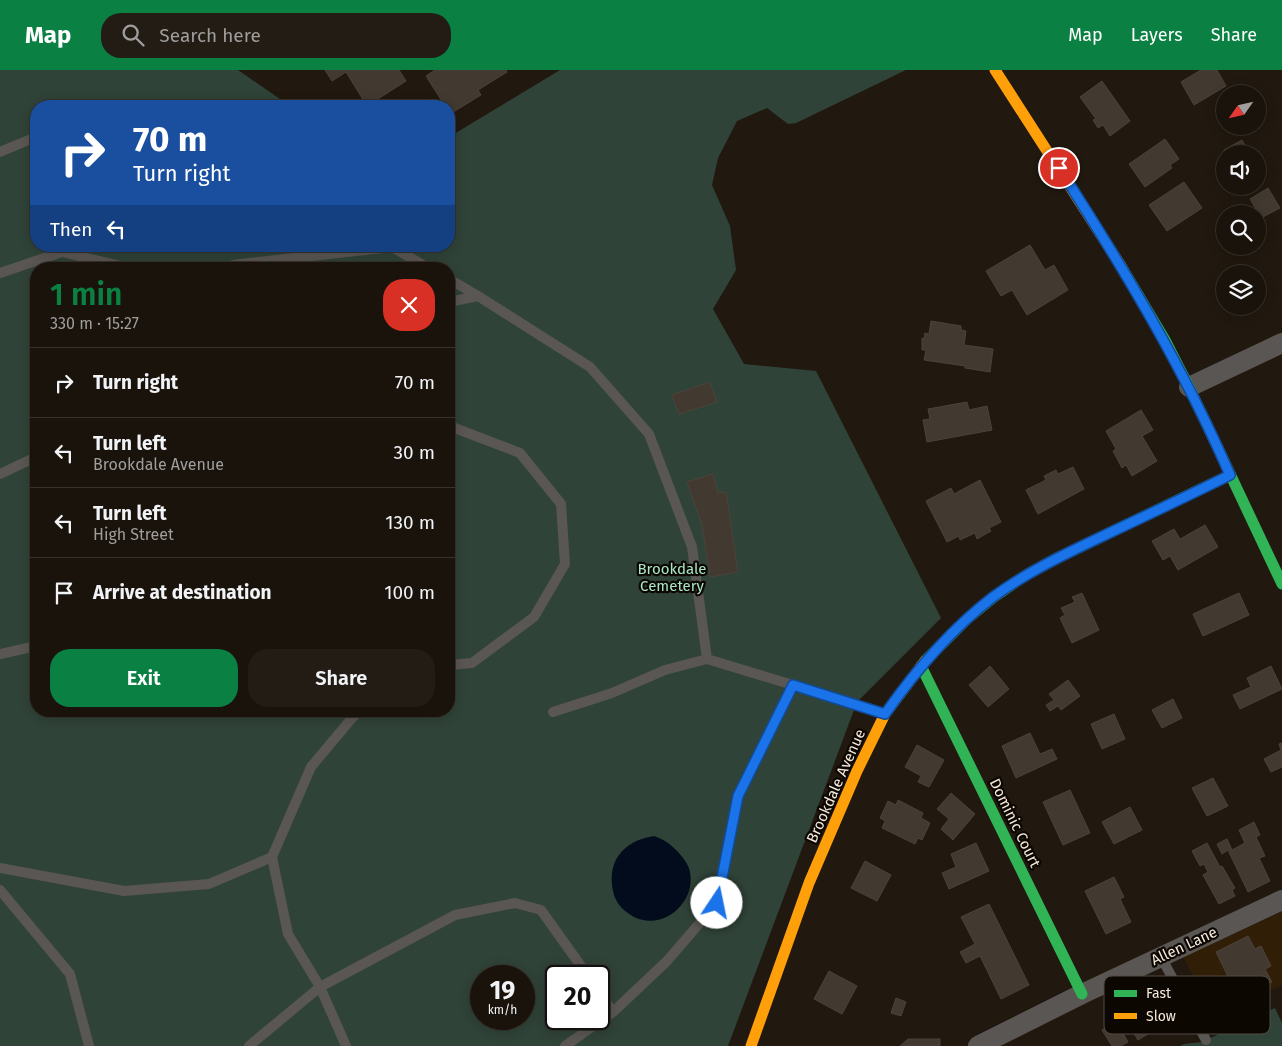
<!DOCTYPE html>
<html lang="en">
<head>
<meta charset="utf-8">
<style>
	body { margin:0; font-family:"Fira Sans",sans-serif; background:#221c14; color:#f1f3f6; height:100vh; display:flex; flex-direction:column; font-size:19px; white-space:nowrap }
	* { box-sizing:border-box; margin:0 }
	p { font-size:16px; color:#9f9e9d }
	.icon { flex:none; width:28px; height:28px; fill:none; stroke:currentColor; stroke-width:2; stroke-linecap:round; stroke-linejoin:round }
	.map { position:relative; flex:1; overflow:hidden }
	.drawer { position:absolute; left:30px; top:192px; width:425px; height:455px; display:flex; flex-direction:column; background:#19130b; border-radius:20px; box-shadow:0 2px 12px #0003,0 0 0 1px #37322c }
	.drawer>* { flex:none }
	.top-card { position:absolute; left:30px; top:30px; width:425px; height:152px; border-radius:20px; box-shadow:0 2px 12px #0003,0 0 0 1px #37322c; background:#1a4fa0; color:#fff; overflow:hidden }
	.needle { width:32px; rotate:236deg }
	.buttons { position:absolute; left:1216px; top:15px; display:grid; gap:10px }
	.buttons a { display:grid; place-items:center; width:50px; height:50px; border-radius:50%; background:#19130b; box-shadow:0 2px 12px #0003,0 0 0 1px #37322c; font-size:25px }
	.speed { position:absolute; left:470px; top:895px; display:flex; gap:10px; font-size:25px; font-weight:700; text-align:center }
	.speed>* { display:grid; place-content:center; width:65px; height:65px; border-radius:50%; background:#19130b; box-shadow:0 2px 12px #0003,0 0 0 1px #37322c; line-height:1 }
	.speed small { font-size:12px; font-weight:400 }
	.speed .limit { border:2px solid #111; border-radius:8px; background:#fff; color:#111 }
	.pin { position:absolute; display:grid; place-items:center; width:42px; height:42px; color:#fff; margin:-21px; border:2px solid #fff; border-radius:50%; box-shadow:0 1px 5px #0007 }
	.me { position:absolute; width:55px; margin:-28px; rotate:11deg; stroke-linejoin:round; filter:drop-shadow(0 0 4px #0008) }
	.turn { display:flex; align-items:center; gap:18px; height:105px; padding:0 20px; font-size:22px }
	.turn .icon { width:65px; height:65px; stroke-width:2.5 }
	.turn b { display:block; font-size:35px; line-height:42px }
	.then { display:flex; align-items:center; height:48px; padding:0 20px; background:#0003; gap:10px; font-size:19px }
	.round { display:grid; place-items:center; flex:none; width:52px; height:52px; border-radius:20px; background:#221c14 }
	.summary { display:flex; align-items:center; justify-content:space-between; height:85px; padding:0 20px }
	h1 { font-size:30px; font-weight:600; line-height:38px; color:#0b8043 }
	.cta { display:flex; gap:10px; margin-top:auto; padding:10px 20px }
	.cta a { flex:1; height:58px; border-radius:20px; background:#0b8043; color:#fff; font-size:20px; font-weight:600; line-height:58px; text-align:center }
	.cta a+a { background:#221c14; color:#f1f3f6 }
	ul { padding:0; list-style:none }
	li { display:flex; align-items:center; gap:15px; height:70px; padding:0 20px; border-top:1px solid #37322c }
	li div { flex:1 }
	li b { display:block; font-size:19px }
	li em { font-style:normal }
	header { display:flex; align-items:center; gap:30px; box-sizing:border-box; height:70px; padding:0 25px; background:#0b8043; color:#fff }
	header strong { font-size:24px }
	nav { display:flex; gap:28px; margin-inline-start:auto; font-size:18px }
	.search { width:350px; height:45px; background:#221c14; display:flex; align-items:center; gap:12px; box-sizing:border-box; padding:0 18px; border-radius:20px; color:#9f9e9d; font-size:19px }
	.map>svg:first-child { display:block }
	.built { fill:#301e06 }
	.green { fill:#304338; fill-rule:evenodd }
	.water { fill:#030c1d }
	.building { fill:#423a30; stroke:#4b433c }
	.lines { fill:none; stroke-linecap:round; stroke-linejoin:round }
	.lane { stroke:#5a5653; stroke-width:10 }
	.street { stroke:#5a5653; stroke-width:20 }
	.fast { stroke:#30b455; stroke-width:11 }
	.slow { stroke:#ff9f0a; stroke-width:11 }
	.route-casing { stroke:#114b97; stroke-width:12 }
	.route { stroke:#1a73e8; stroke-width:9 }
	.labels { text-anchor:middle; dominant-baseline:central; stroke-width:4.5; stroke-linejoin:round; paint-order:stroke }
	.park-label { font-size:15px; fill:#a7e6c7; stroke:#0d0702 }
	.street-label { font-size:15px; fill:#f4e9dd; stroke:#0d0702 }
	.key { fill:#0d0702; stroke:#524b44; stroke-width:1 }
	.key-label { font-size:14px; fill:#f4e9dd }
</style>
</head>
<body>
<header>
<strong>Map</strong>
<div class="search"><svg class="icon" aria-label="search" viewBox="0 0 24 24"><circle cx="10" cy="10" r="6"/><path d="M15 15l6 6"/></svg>Search here</div>
<nav><a>Map</a><a>Layers</a><a>Share</a></nav>
</header>
<div class="map">
<svg width="1282" height="976" viewBox="0 0 1282 976">
	<rect width="100%" height="100%" fill="#21190f"/>
	<path class="built" d="M1282,842V915L1215,946L1183,887Z"/>
	<path class="green" d="M0,0H238L290,36H36V176H449V67L560,0H906L796,53L788,54L767,38L737,51L718,88L712,115L730,156L736,200L713,239L744,294L816,301L941,548L857,632L728,976H0ZM36,199H449V641H36ZM481,906H524V949H481ZM556,906H599V949H556Z
		M1275,938L1282,953V976H1180L1184,974L1202,972Z"/>
	<path class="water" d="M654,766C663,769 669,773 676,780C682,786 688,793 690,802C696,833 663,861 634,847C625,842 617,835 614,825C605,793 622,771 654,766Z"/>
	<path class="building" d="M325,0H399L406,11L367,36L346,2L332,11Z
		M435,0H506L507,2L478,20L481,25L450,44L449,36H445L426,6Z
		M1201,0H1217L1226,16L1194,35L1181,12Z
		M1102,11L1130,51L1110,66L1103,55L1098,58L1093,50L1096,49L1080,27Z
		M1165,69L1179,89L1170,95L1172,98L1145,117L1129,94Z
		M1242,70L1250,84H1226L1224,80Z
		M1184,112L1202,138L1167,161L1149,135Z
		M1268,118L1280,138L1261,148L1250,129Z
		M1030,175L1045,200L1054,195L1068,220L1027,245L1012,220L1001,226L986,201Z
		M931,251L961,256V260L966,261L964,275L993,279L990,302L965,298V296L924,290L926,280H922V268L924,269L925,263L929,264Z
		M710,312L717,332L679,344L672,325Z
		M967,332L969,340L987,336L992,360L927,372L923,350L930,349L928,339Z
		M1141,340L1153,360L1142,366L1157,391L1132,406L1126,395L1122,398L1113,381L1116,379L1106,361Z
		M1073,397L1084,419L1038,444L1026,420L1046,410L1044,406L1056,400L1058,404Z
		M713,404L718,423L726,422L738,502L710,507L702,455L687,412Z
		M980,410L1001,452L989,458L991,461L977,469L975,463L960,470L959,466L947,472L926,431L951,418L954,424Z
		M1205,455L1218,477L1178,500L1170,486L1163,490L1152,471L1174,459L1180,469Z
		M1082,523L1099,560L1072,573L1060,548L1065,545L1061,538L1075,532L1072,527Z
		M1239,523L1249,545L1203,566L1193,544Z
		M990,596L1009,619L988,637L969,615Z
		M1271,596L1282,619L1240,639L1233,625L1251,617L1247,608Z
		M1068,610L1080,626L1061,640L1058,636L1050,641L1046,635L1054,630L1049,624Z
		M1173,629L1182,648L1162,658L1152,640Z
		M1114,644L1125,669L1102,679L1091,654Z
		M1030,663L1040,684L1052,679L1057,689L1016,708L1002,676Z
		M1282,673V697L1271,702L1264,689L1281,680L1279,674Z
		M917,675L944,690L929,717L918,712L921,706L905,697Z
		M1213,708L1228,736L1207,746L1192,718Z
		M1070,720L1090,763L1063,775L1043,732Z
		M951,723L975,744L953,770L941,759L949,749L937,739Z
		M898,730L923,743L921,748L930,753L922,770L918,768L915,774L882,758L885,751L880,748L888,731L896,735Z
		M1130,737L1142,760L1114,774L1102,752Z
		M1254,752L1260,765L1256,767L1265,786L1259,788L1270,811L1248,822L1228,780L1222,784L1217,774L1227,769L1232,780L1245,773L1239,760Z
		M976,773L989,801L949,819L942,803L956,797L951,784Z
		M1207,773L1220,797L1222,796L1235,818L1232,820L1235,826L1219,834L1203,805L1208,802L1204,794L1200,796L1192,781Z
		M865,791L891,805L877,831L851,818Z
		M1114,807L1124,827L1120,829L1131,852L1106,864L1085,821Z
		M989,834L1029,915L1001,929L980,886L966,893L960,882L975,874L961,847Z
		M1248,866L1255,879L1261,876L1271,896L1265,899L1272,912L1239,929L1216,882Z
		M829,901L857,916L842,944L814,929Z
		M896,928L906,932L901,946L891,943Z
		M1140,928L1159,957L1138,970L1120,940Z
		M1116,951L1128,972L1121,976H1112L1102,960Z
		M908,969H940V976H900Z"/>
	<g class="lines">
		<path class="lane" d="M0,82L36,67
			M213,199L240,194L392,177L430,199
			M0,203L62,182L133,199
			M449,209L478,226L590,297L649,364L692,477L707,589L793,615L738,726L717,833L667,891L613,942
			M449,232L478,226
			M449,357H452L520,383L561,434L565,494L534,547L472,593L449,595
			M0,404L36,387
			M0,584L36,576
			M793,615L884,644
			M553,642L612,623L665,600L707,589
			M0,798L124,821L209,814L272,787
			M0,820L70,904L89,976
			M1161,887L1206,970
			M249,976L320,917L455,845L515,833L541,840L588,906
			M346,976L320,917L288,864L272,787L311,697L352,648L360,641
			M565,976L613,942L599,922"/>
		<path class="street" d="M1189,317L1282,273
			M978,976L1082,924L1282,830"/>
		<path class="fast" d="M1121,196L1165,270L1189,317L1282,514
			M925,591L967,549L994,527L1026,505L1055,489L1230,405
			M921,596L1082,924"/>
		<path class="slow" d="M995,0L1121,196
			M751,976L809,813L857,701L885,644L925,591"/>
	</g>
	<g class="lines">
		<defs>
			<path id="route" d="M717,833L738,726L793,615L885,644C916,600 950,560 993,527C1027,502 1065,484 1103,466C1145,446 1188,426 1230,405C1183,297 1123,197 1059,98"/>
		</defs>
		<use href="#route" class="route-casing"/>
		<use href="#route" class="route"/>
	</g>
	<g class="labels">
		<g class="park-label">
			<text x="672" y="499">Brookdale<tspan x="672" dy="17">Cemetery</tspan></text>
		</g>
		<g class="street-label">
			<text transform="translate(836 716) rotate(-66)">Brookdale Avenue</text>
			<text transform="translate(1015 753) rotate(64)">Dominic Court</text>
			<text transform="translate(1184 876) rotate(-25)">Allen Lane</text>
		</g>
	</g>
	<rect x="1104" y="906" width="166" height="58" rx="8" class="key"/>
	<rect x="1114" y="920" width="23" height="7" fill="#30b455"/>
	<rect x="1114" y="943" width="23" height="6" fill="#ff9f0a"/>
	<g class="key-label">
		<text x="1146" y="928">Fast</text>
		<text x="1146" y="951">Slow</text>
	</g>
</svg>
<div class="buttons">
<a><svg class="needle" viewBox="-14 -14 28 28"><path d="M0-13l5 13h-10z" fill="#e53935"/><path d="M0 13l5-13h-10z" fill="#9f9e9d"/></svg></a>
<a><svg class="icon" aria-label="sound" viewBox="0 0 24 24"><path d="M4 9h4l5-4v14l-5-4H4zM17 9q2 3 0 6"/></svg></a>
<a><svg class="icon" aria-label="search" viewBox="0 0 24 24"><circle cx="10" cy="10" r="6"/><path d="M15 15l6 6"/></svg></a>
<a><svg class="icon" aria-label="layers" viewBox="0 0 24 24"><path d="M12 4l9 5-9 5-9-5zM3 14l9 5 9-5"/></svg></a>
</div>
<div class="speed"><div>19<small>km/h</small></div><div class="limit">20</div></div>
<div class="pin" style="left:1059px;top:98px;background:#d93025"><svg class="icon" aria-label="arrive" viewBox="0 0 24 24"><path d="M6 21V4h12l-3 4 3 4H6"/></svg></div>
<svg class="me" style="left:717px;top:833px" viewBox="-20 -20 40 40"><circle r="19" fill="#fff"/><path d="M0-13L10 11 0 6-10 11z" fill="#1a73e8"/></svg>
<div class="top-card">
<div class="turn"><svg class="icon" aria-label="right" viewBox="0 0 24 24"><path d="M7 20v-9h11M14 6l5 5-5 5"/></svg><div><b>70 m</b>Turn right</div></div>
<div class="then">Then<svg class="icon" aria-label="left" viewBox="0 0 24 24"><path d="M17 20v-9H6M10 6l-5 5 5 5"/></svg></div>
</div>
<section class="drawer">
<div class="summary"><div><h1>1 min</h1><p>330 m · 15:27</p></div><a class="round" style="background:#d93025;color:#fff"><svg class="icon" aria-label="close" viewBox="0 0 24 24"><path d="M6 6l12 12M18 6L6 18"/></svg></a></div>
<ul>
<li><svg class="icon" aria-label="right" viewBox="0 0 24 24"><path d="M7 20v-9h11M14 6l5 5-5 5"/></svg><div><b>Turn right</b></div><em>70 m</em></li>
<li><svg class="icon" aria-label="left" viewBox="0 0 24 24"><path d="M17 20v-9H6M10 6l-5 5 5 5"/></svg><div><b>Turn left</b><p>Brookdale Avenue</p></div><em>30 m</em></li>
<li><svg class="icon" aria-label="left" viewBox="0 0 24 24"><path d="M17 20v-9H6M10 6l-5 5 5 5"/></svg><div><b>Turn left</b><p>High Street</p></div><em>130 m</em></li>
<li><svg class="icon" aria-label="arrive" viewBox="0 0 24 24"><path d="M6 21V4h12l-3 4 3 4H6"/></svg><div><b>Arrive at destination</b></div><em>100 m</em></li>
</ul>
<div class="cta"><a>Exit</a><a>Share</a></div>
</section>
</div>
</body>
</html>
